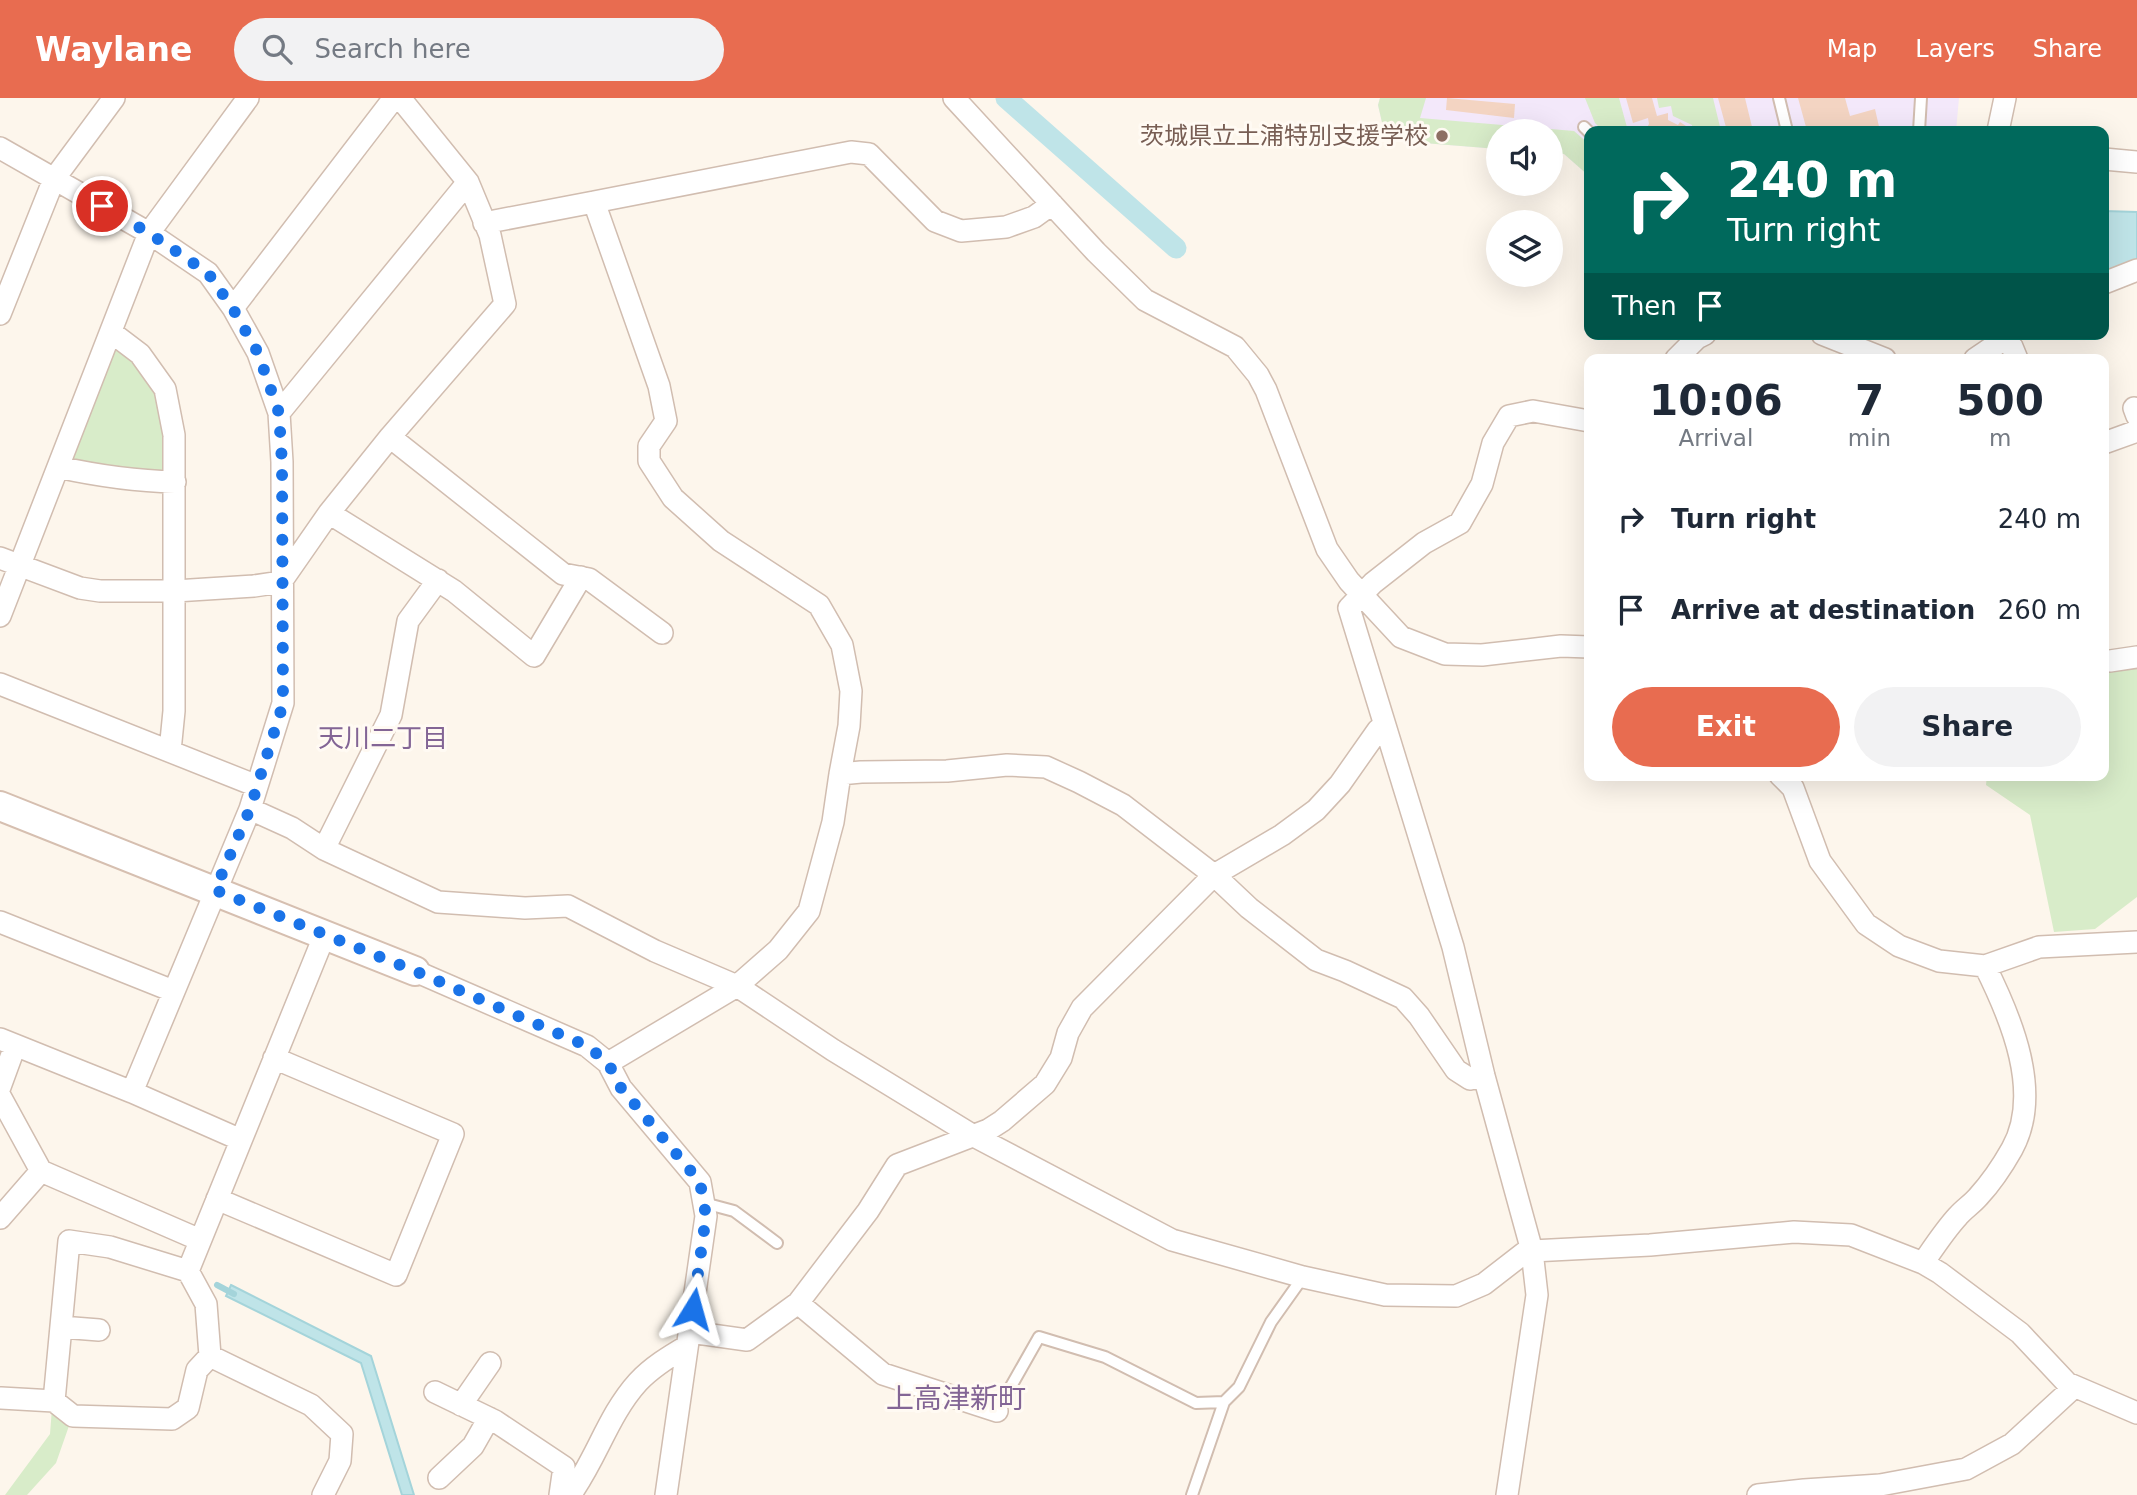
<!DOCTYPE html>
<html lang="en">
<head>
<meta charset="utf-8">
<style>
	body { margin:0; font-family:"DejaVu Sans","Noto Sans JP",sans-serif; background:#f2f2f3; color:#1f2937; height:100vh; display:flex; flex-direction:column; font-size:26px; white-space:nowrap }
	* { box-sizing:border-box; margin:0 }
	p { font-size:23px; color:#747a83 }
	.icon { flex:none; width:38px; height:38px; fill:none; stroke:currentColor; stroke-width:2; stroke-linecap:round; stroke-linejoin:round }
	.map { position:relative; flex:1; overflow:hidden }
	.side { position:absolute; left:1584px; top:256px; width:525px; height:427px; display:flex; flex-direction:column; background:#fff; border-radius:14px; box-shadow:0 7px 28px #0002 }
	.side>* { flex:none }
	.banner { position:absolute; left:1584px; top:28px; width:525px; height:214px; border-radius:14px; box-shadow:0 7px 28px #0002; background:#00695c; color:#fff; overflow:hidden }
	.tools { position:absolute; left:1486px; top:21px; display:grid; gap:14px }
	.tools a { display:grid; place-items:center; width:77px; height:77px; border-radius:50%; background:#fff; box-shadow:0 7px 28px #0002; font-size:35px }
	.pin { position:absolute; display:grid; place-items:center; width:60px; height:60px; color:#fff; margin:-30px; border:4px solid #fff; border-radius:50%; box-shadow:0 2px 7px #0007 }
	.me { position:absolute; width:77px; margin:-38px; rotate:8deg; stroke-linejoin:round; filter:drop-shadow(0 0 5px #0008) }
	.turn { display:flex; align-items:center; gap:24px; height:147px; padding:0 28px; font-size:32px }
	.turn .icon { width:91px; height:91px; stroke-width:2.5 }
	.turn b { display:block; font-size:49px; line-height:60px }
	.then { display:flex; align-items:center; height:66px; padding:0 28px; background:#0003; gap:14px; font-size:26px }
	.eta { display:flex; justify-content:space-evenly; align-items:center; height:119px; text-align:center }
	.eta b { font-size:42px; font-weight:700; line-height:49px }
	.primary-button { display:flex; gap:14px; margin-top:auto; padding:14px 28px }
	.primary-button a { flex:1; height:80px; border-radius:42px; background:#e86c50; color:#fff; font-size:28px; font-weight:700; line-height:80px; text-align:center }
	.primary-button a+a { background:#f2f2f3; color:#1f2937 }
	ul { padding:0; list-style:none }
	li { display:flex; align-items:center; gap:21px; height:91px; padding:0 28px }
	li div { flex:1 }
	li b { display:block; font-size:26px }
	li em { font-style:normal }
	header { display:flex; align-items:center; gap:42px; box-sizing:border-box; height:98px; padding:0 35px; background:#e86c50; color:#fff }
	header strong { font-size:33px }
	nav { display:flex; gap:38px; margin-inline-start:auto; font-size:24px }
	.search { width:490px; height:63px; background:#f2f2f3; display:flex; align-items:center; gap:18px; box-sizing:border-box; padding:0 24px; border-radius:38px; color:#747a83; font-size:26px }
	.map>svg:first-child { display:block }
	.education { fill:#f3e8fa }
	.green { fill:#d8ecc9 }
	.water { fill:#bfe4e8; stroke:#a4d4da; stroke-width:2 }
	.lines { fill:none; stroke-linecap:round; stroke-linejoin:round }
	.stream { stroke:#a4d4da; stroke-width:6 }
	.canal { stroke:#bfe4e8; stroke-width:21 }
	.building { fill:#f3d4c2 }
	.lane-casing { stroke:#d1bdb0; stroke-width:14 }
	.street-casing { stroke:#d1bdb0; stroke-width:24 }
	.secondary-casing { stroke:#d6bfb0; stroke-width:32 }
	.lane { stroke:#fff; stroke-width:10 }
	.street { stroke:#fff; stroke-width:21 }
	.secondary { stroke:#fff; stroke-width:28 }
	.route { stroke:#1a73e8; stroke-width:12; stroke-dasharray:0 21.6 }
	.education-dot { fill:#8d6e63; stroke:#fffaf3; stroke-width:2.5 }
	.labels { text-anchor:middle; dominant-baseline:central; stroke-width:6; stroke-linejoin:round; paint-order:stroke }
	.education-label { font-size:24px; fill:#785e54; stroke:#fffaf3; text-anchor:end }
	.neighbourhood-label { font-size:26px; fill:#836595; stroke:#fffaf3 }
	.quarter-label { font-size:28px; fill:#836595; stroke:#fffaf3 }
</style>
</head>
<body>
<header>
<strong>Waylane</strong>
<div class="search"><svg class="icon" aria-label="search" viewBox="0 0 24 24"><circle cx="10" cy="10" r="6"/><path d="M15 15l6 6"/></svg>Search here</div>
<nav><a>Map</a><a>Layers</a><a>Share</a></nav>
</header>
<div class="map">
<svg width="2137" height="1397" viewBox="0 0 2137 1397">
	<rect width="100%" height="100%" fill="#fdf6ec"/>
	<path class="education" d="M1380,0H1959L1956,33H1589V78L1564,56L1551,55L1550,33H1498V51L1386,42L1378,7Z"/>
	<path class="green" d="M1380,0H1426L1420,20L1574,33L1589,46V78L1564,56L1551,55L1550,33H1498V51L1386,42L1378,7Z
		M1585,0H1619L1628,33H1603L1595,25Z
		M1657,0H1713L1721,33H1693L1692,27L1673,18L1671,8L1659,10Z
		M123,252L157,292L170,356L163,377L78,368L73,359L113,253Z
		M2137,569V799L2095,831L2054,834L2030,717L1986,687L1987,677H2104V573Z
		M52,1310L70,1325L56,1365L27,1397H5L50,1336Z"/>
	<path class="water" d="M2104,113L2137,114V164L2104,178Z
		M231,1187L371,1258L414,1397H402L361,1265L226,1198Z"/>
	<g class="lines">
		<path class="stream" d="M217,1187L234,1196"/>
		<path class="canal" d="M1006,0L1176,150"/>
	</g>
	<path class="building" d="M1447,0L1515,6L1514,20L1446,12Z
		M1626,0H1652L1657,18L1668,15V22L1678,27L1680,24L1689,30L1690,33H1645L1649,26L1648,20L1633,25Z
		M1718,0H1745L1753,33H1727Z
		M1798,0H1845L1850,18L1875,11L1880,33H1791L1806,29Z"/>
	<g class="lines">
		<defs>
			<path id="lane" d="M1779,0L1787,33
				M1584,29L1589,34
				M1919,33L1921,0
				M704,1105L734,1113L777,1145
				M997,1313L1039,1239L1105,1259L1196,1305L1224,1304L1239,1289L1271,1224L1303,1179
				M1192,1397L1224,1304"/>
			<path id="street" d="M954,0L1096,154L1145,202L1235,249L1258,277L1266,292L1327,451L1349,483L1401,539L1445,556L1482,557L1561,548L1589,549
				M1998,33L2005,0
				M0,50L149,135L208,175L233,210L258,255L279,315L282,364L283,605L250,711L132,994L0,941
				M2104,61L2137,64
				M594,104L851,54L869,56L935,123L961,133L1006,129L1034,119L1052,106
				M484,125L594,104L659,288L666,323L649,348V363L673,400L721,443L819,507L842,547L851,593L849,628L840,676
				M2104,185L2137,172
				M233,210L394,0
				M0,216L54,81L114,0
				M111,234L140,256L165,291L174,337V613L170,653
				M1822,236L1885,261
				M2008,239L2017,261
				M1676,261L1697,240L1705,236
				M1975,261L2012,236
				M2134,310L2137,318
				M279,315L468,84
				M390,339L563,476L589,481L662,535
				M2104,345L2137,333
				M58,369C99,378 133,383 175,384
				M329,415L454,493L534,558L581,479
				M0,460L80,490L100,493H175L254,488L281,484L329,415L390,339L505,206L490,137L468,84L400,0
				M0,518L149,135L248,0
				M2110,563L2137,559
				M0,586L257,688
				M1780,677L1793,690L1820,763L1866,826L1899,848L1939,863L1985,868L2039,849L2137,844
				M250,711L292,730L324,751L438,804L525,810L568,808L655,853L737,888L778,852L809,813L833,724L840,676L861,674L947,673L1007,667L1046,669L1079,684L1123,707L1214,777L1249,810L1316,862L1345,873L1403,900L1419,918L1456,972L1470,981L1484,978
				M324,751L391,617L408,523L438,482
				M0,824L173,893
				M415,873L587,948L608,965L621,990L700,1084L706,1118L666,1397
				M608,965L737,888L833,952L972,1037L1172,1142L1303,1179L1385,1197L1456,1198L1484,1186L1524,1155L1532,1153L1650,1147L1794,1134L1851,1137L1923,1165L1940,1175L2020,1235L2067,1285L2137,1315
				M0,989L15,948
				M132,994L241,1042
				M0,998L41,1073L200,1142
				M217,1101L396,1177L453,1036L274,960
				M0,1120L41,1073
				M1923,1165C1934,1149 1945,1132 1958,1118C1964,1111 1972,1106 1978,1099C1990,1086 2003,1067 2012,1051C2043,995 2011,920 1985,868
				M188,1173L325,836
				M798,1205L883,1276L997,1313
				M61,1229L99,1232
				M690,1234L747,1242L798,1205L868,1113L897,1067L988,1032L1002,1023L1045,986L1061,960L1068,935L1082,910L1214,777L1282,737L1316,712L1340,686L1378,632L1384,628
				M210,1258L311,1307L342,1336L340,1363L323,1397
				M435,1294L495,1323L564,1369L560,1397
				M1,1300L54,1303L73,1318L172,1321L188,1310L197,1272L210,1258L206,1206L188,1173L110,1149L69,1143L54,1303
				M461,1307L490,1265
				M439,1380L473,1348L489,1320
				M570,1397C596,1362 608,1317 638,1284C652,1269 670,1258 687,1248
				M1507,1397L1537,1197L1532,1153L1484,978L1453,849L1349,510L1373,485L1424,445L1460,425L1482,386L1493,345L1509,318L1533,313L1589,323
				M1758,1397L1804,1392L1880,1387L1966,1371L2012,1346L2074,1289"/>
			<path id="secondary" d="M0,708L415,873"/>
		</defs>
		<use href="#lane" class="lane-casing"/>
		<use href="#street" class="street-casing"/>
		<use href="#secondary" class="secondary-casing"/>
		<use href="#lane" class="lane"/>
		<use href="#street" class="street"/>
		<use href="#secondary" class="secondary"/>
	</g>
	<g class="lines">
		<path class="route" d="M102,108L149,135L208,175L233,211L258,255L279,315L282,365L283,606L250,711L215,792L415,873L587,948L608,965L621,990L700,1084L706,1118L693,1211"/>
	</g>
	<circle class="education-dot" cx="1442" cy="38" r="7"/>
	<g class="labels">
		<g class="education-label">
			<text x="1428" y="38">茨城県立土浦特別支援学校</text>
		</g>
		<g class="neighbourhood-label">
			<text x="383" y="640">天川二丁目</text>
		</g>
		<g class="quarter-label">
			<text x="956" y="1300">上高津新町</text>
		</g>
	</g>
</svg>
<div class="tools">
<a><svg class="icon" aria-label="sound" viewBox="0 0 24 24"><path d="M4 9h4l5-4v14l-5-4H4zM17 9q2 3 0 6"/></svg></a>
<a><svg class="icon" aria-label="layers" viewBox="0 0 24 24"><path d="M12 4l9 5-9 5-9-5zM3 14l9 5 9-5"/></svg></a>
</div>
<div class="pin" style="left:102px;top:108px;background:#d93025"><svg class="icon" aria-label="arrive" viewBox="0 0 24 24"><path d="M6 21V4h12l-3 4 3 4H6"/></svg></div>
<svg class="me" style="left:693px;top:1211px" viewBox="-20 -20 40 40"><path d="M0-17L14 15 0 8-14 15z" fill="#1a73e8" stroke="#fff" stroke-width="4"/></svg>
<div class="banner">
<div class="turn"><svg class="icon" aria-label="right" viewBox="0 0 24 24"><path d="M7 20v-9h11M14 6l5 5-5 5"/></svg><div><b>240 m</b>Turn right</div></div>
<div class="then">Then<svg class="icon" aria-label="arrive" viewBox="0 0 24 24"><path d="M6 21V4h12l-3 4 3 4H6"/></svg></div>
</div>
<section class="side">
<div class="eta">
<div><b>10:06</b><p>Arrival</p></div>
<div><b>7</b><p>min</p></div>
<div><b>500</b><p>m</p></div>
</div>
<ul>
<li><svg class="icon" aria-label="right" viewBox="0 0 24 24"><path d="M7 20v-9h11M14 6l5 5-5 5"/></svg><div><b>Turn right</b></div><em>240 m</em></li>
<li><svg class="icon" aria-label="arrive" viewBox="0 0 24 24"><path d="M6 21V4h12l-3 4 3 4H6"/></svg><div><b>Arrive at destination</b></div><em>260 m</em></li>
</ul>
<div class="primary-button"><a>Exit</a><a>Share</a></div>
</section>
</div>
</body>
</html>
